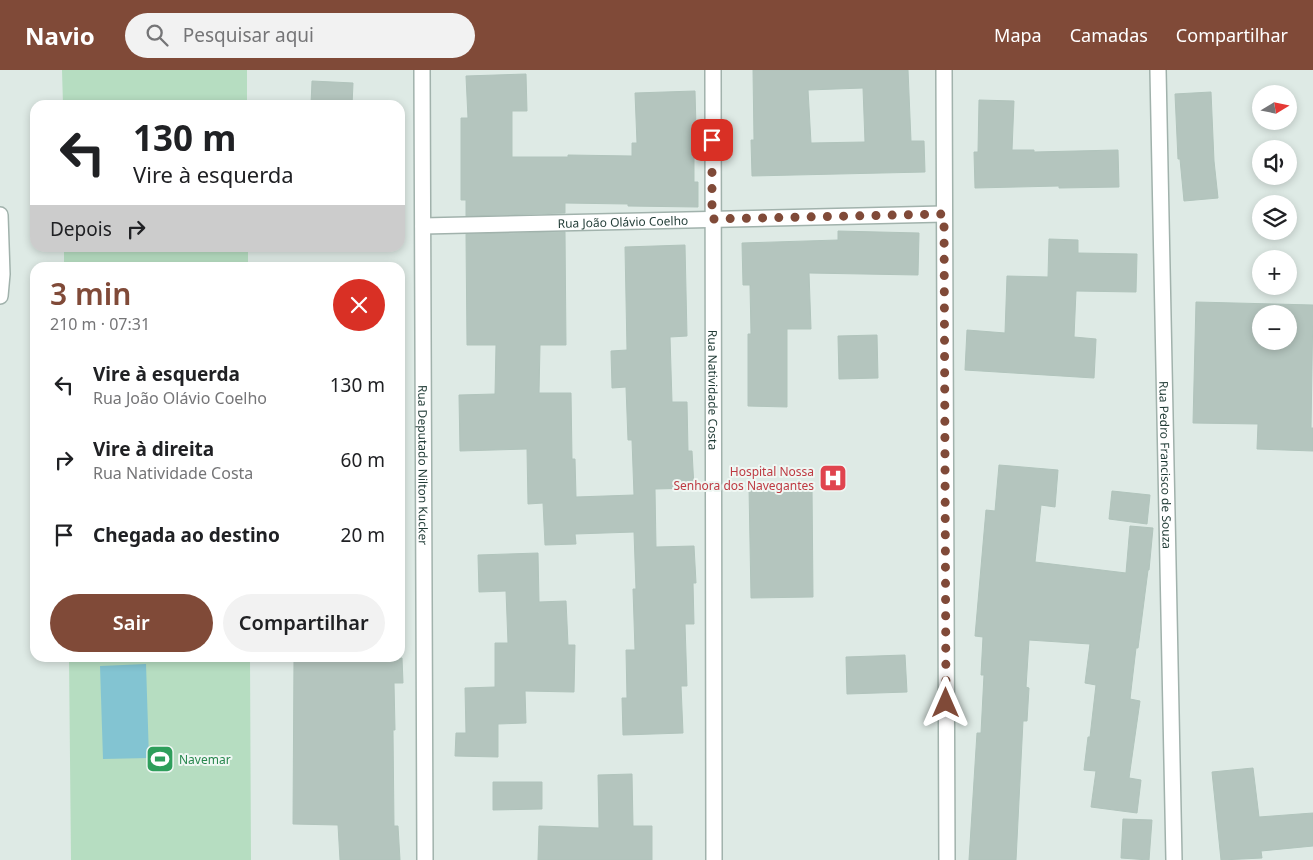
<!DOCTYPE html>
<html lang="pt">
<head>
<meta charset="utf-8">
<style>
	body { margin:0; font-family:"Noto Sans",sans-serif; background:#f2f2f2; color:#202124; height:100vh; display:flex; flex-direction:column; font-size:19px; white-space:nowrap }
	* { box-sizing:border-box; margin:0 }
	p { font-size:16px; color:#757577 }
	.icon { flex:none; width:28px; height:28px; fill:none; stroke:currentColor; stroke-width:2; stroke-linecap:round; stroke-linejoin:round }
	.map { position:relative; flex:1; overflow:hidden }
	.details { position:absolute; left:30px; top:192px; width:375px; height:400px; display:flex; flex-direction:column; background:#fff; border-radius:15px; box-shadow:0 2px 8px #0003 }
	.details>* { flex:none }
	.top-card { position:absolute; left:30px; top:30px; width:375px; height:152px; border-radius:15px; box-shadow:0 2px 8px #0003; background:#fff; color:#202124; overflow:hidden }
	.needle { width:32px; rotate:80deg }
	.controls { position:absolute; left:1252px; top:15px; display:grid; gap:10px }
	.controls a { display:grid; place-items:center; width:45px; height:45px; border-radius:50%; background:#fff; box-shadow:0 2px 8px #0003; font-size:25px }
	.pin { position:absolute; display:grid; place-items:center; width:42px; height:42px; color:#fff; margin:-21px; border-radius:10px; box-shadow:0 2px 8px #0006 }
	.me { position:absolute; width:55px; margin:-28px; rotate:0deg; stroke-linejoin:round; filter:drop-shadow(0 0 4px #0008) }
	.turn { display:flex; align-items:center; gap:18px; height:105px; padding:0 20px; font-size:22px }
	.turn .icon { width:65px; height:65px; stroke-width:2.5 }
	.turn b { display:block; font-size:35px; line-height:42px }
	.then { display:flex; align-items:center; height:48px; padding:0 20px; background:#0003; gap:10px; font-size:19px }
	.round { display:grid; place-items:center; flex:none; width:52px; height:52px; border-radius:26px; background:#f2f2f2 }
	.overview { display:flex; align-items:center; justify-content:space-between; height:85px; padding:0 20px }
	h1 { font-size:30px; font-weight:600; line-height:38px; color:#804a38 }
	.cta { display:flex; gap:10px; margin-top:auto; padding:10px 20px }
	.cta a { flex:1; height:58px; border-radius:30px; background:#804a38; color:#fff; font-size:20px; font-weight:600; line-height:58px; text-align:center }
	.cta a+a { background:#f2f2f2; color:#202124 }
	ul { padding:0; list-style:none }
	li { display:flex; align-items:center; gap:15px; height:75px; padding:0 20px }
	li div { flex:1 }
	li b { display:block; font-size:19px }
	li em { font-style:normal }
	header { display:flex; align-items:center; gap:30px; box-sizing:border-box; height:70px; padding:0 25px; background:#804a38; color:#fff }
	header strong { font-size:24px }
	nav { display:flex; gap:28px; margin-inline-start:auto; font-size:18px }
	.search { width:350px; height:45px; background:#f2f2f2; display:flex; align-items:center; gap:12px; box-sizing:border-box; padding:0 18px; border-radius:28px; color:#757577; font-size:19px }
	.map>svg:first-child { display:block }
	.green { fill:#b6ddc1 }
	.water { fill:#83c4d2 }
	.building { fill:#b4c5be; stroke:#b1c4bc; fill-rule:evenodd }
	.lines { fill:none; stroke-linecap:round; stroke-linejoin:round }
	.minor-casing { stroke:#a1b2ac; stroke-width:18 }
	.minor { stroke:#fff; stroke-width:15 }
	.route { stroke:#804a38; stroke-width:9; stroke-dasharray:0 16.2 }
	.labels { text-anchor:middle; dominant-baseline:central; stroke-width:4; stroke-linejoin:round; paint-order:stroke }
	.street-label { font-size:12px; fill:#1f3a34; stroke:#eff7f3 }
	.health-label { font-size:12px; fill:#be3a42; stroke:#eff7f3; text-anchor:end }
	.leisure-label { font-size:12px; fill:#27864d; stroke:#eff7f3; text-anchor:start }
</style>
</head>
<body>
<header>
<strong>Navio</strong>
<div class="search"><svg class="icon" aria-label="search" viewBox="0 0 24 24"><circle cx="10" cy="10" r="6"/><path d="M15 15l6 6"/></svg>Pesquisar aqui</div>
<nav><a>Mapa</a><a>Camadas</a><a>Compartilhar</a></nav>
</header>
<div class="map">
<svg width="1313" height="790" viewBox="0 0 1313 790">
	<rect width="100%" height="100%" fill="#deeae5"/>
	<path class="green" d="M62,0H247V35H63Z
		M64,178H248V197H64Z
		M69,588H250L251,790H71Z"/>
	<path class="water" d="M146,594L149,688L103,689L100,596Z"/>
	<path class="building" d="M753,0H908L911,71H924L925,102L752,106L751,70H754ZM863,18L865,72L811,73L808,20Z
		M526,4L527,41H512V87H568V85L632,86V73H637L635,23L695,21L696,58H694V112H698V137L628,136V134L565,133V143L466,146V130H461V48H468L466,6Z
		M312,11L353,13L352,35H311Z
		M1211,22L1214,91L1218,128L1184,131L1180,89H1178L1175,24Z
		M979,30L1014,31L1012,80H1034V82L1118,80L1119,117L1059,118V116L975,118L974,82H978Z
		M838,161L919,163L918,205L809,203L811,259H787V337L748,336V264H751L750,215H743L742,173L838,170Z
		M565,162L566,275H540L539,323H571L572,389H575L576,427L634,425L632,370H628L626,317L612,318L611,281L627,280L625,177L685,175L687,266L670,267L672,332H687L688,381H692L694,418L655,419L656,477L694,476L696,513H693L694,554H685L687,616H681L683,663L623,665L622,628H627L626,580H635L633,519H636L634,462L575,464L576,474L545,475L543,433L528,434L527,379L460,381L459,325L495,324L496,275H467L466,164Z
		M1049,169L1078,170V183L1137,184L1136,222L1076,221L1074,267L1096,269L1094,308L965,300L967,260L1005,263L1007,206L1048,207Z
		M1196,232L1313,235L1311,358H1313V381L1257,379L1258,354L1193,353ZM1261,244H1289V271H1261Z
		M877,265L878,308L839,309L838,266Z
		M999,395L1058,400L1055,437L1041,435L1035,492L1126,503L1130,456L1153,458L1149,500H1148L1138,578H1136L1130,629L1140,631L1129,708L1141,710L1137,743L1091,737L1096,701L1084,700L1088,667H1090L1096,615L1085,613L1090,574L1029,570L1026,617L1029,618L1027,651H1023L1016,790H969L977,663H981L984,605H981L983,567L975,566L986,440L995,441Z
		M812,416L813,527L751,528L749,417Z
		M1112,421L1150,425L1147,454L1109,449Z
		M538,483L539,532L566,531L568,575H575L574,622L525,621L526,653L498,654V687L455,686L456,663H466L465,618L495,617V573H508L506,521L479,522L478,485Z
		M905,585L907,622L847,624L846,587Z
		M294,588H402L403,613H394L395,660H393L394,756H398L400,790H340L338,755L293,754Z
		M1253,698L1259,747L1313,743V776L1261,781L1262,788L1221,790L1212,702Z
		M632,704L633,756H652V790H538L539,756L599,758L598,705Z
		M493,712H542V739L493,740Z
		M1123,749L1152,750L1149,790L1121,788Z"/>
	<g class="lines">
		<defs>
			<g id="minor">
				<path id="s1" d="M422,0L425,790"/>
				<path id="s2" d="M713,0L714,790"/>
				<path d="M944,0L947,790"/>
				<path id="s3" d="M1158,0L1174,790"/>
				<path d="M0,145L2,204L0,226"/>
				<path id="s4" d="M423,156L944,144"/>
			</g>
		</defs>
		<use href="#minor" class="minor-casing"/>
		<use href="#minor" class="minor"/>
	</g>
	<g class="lines">
		<path class="route" d="M712,70V149L944,144L946,633"/>
	</g>
	<defs>
		<symbol id="hospital-square" viewBox="-11 -11 22 22"><rect x="-9" y="-9" width="18" height="18" rx="4" fill="#e0444e" stroke="#eff7f3"/><path d="M-5-5h3v3.5h4V-5h3V5h-3V1.5h-4V5h-3Z" fill="#fff"/></symbol>
		<symbol id="stadium-square" viewBox="-11 -11 22 22"><rect x="-9" y="-9" width="18" height="18" rx="4" fill="#2e9e5b" stroke="#eff7f3"/><path d="M0-5a6.5 5 0 1 0 0 10a6.5 5 0 1 0 0-10ZM-3.5-1.8h7v3.6h-7Z" fill="#fff"/></symbol>
	</defs>
	<g fill-rule="evenodd">
		<use href="#hospital-square" x="817" y="392" width="32" height="32"/>
		<use href="#stadium-square" x="144" y="673" width="32" height="32"/>
	</g>
	<g class="labels">
		<g class="street-label">
			<text stroke="none"><textPath href="#s4" startOffset="200">Rua João Olávio Coelho</textPath></text>
			<text stroke="none"><textPath href="#s2" startOffset="320">Rua Natividade Costa</textPath></text>
			<text stroke="none"><textPath href="#s1" startOffset="395">Rua Deputado Nilton Kucker</textPath></text>
			<text stroke="none"><textPath href="#s3" startOffset="395">Rua Pedro Francisco de Souza</textPath></text>
		</g>
		<g class="health-label">
			<text x="814" y="401">Hospital Nossa<tspan x="814" dy="14">Senhora dos Navegantes</tspan></text>
		</g>
		<g class="leisure-label">
			<text x="179" y="689">Navemar</text>
		</g>
	</g>
</svg>
<div class="controls">
<a><svg class="needle" viewBox="-14 -14 28 28"><path d="M0-13l5 13h-10z" fill="#e53935"/><path d="M0 13l5-13h-10z" fill="#757577"/></svg></a>
<a><svg class="icon" aria-label="sound" viewBox="0 0 24 24"><path d="M4 9h4l5-4v14l-5-4H4zM17 9q2 3 0 6"/></svg></a>
<a><svg class="icon" aria-label="layers" viewBox="0 0 24 24"><path d="M12 4l9 5-9 5-9-5zM3 14l9 5 9-5"/></svg></a>
<a>+</a>
<a>−</a>
</div>
<div class="pin" style="left:712px;top:70px;background:#d93025"><svg class="icon" aria-label="arrive" viewBox="0 0 24 24"><path d="M6 21V4h12l-3 4 3 4H6"/></svg></div>
<svg class="me" style="left:946px;top:633px" viewBox="-20 -20 40 40"><path d="M0-17L14 15 0 8-14 15z" fill="#804a38" stroke="#fff" stroke-width="4"/></svg>
<div class="top-card">
<div class="turn"><svg class="icon" aria-label="left" viewBox="0 0 24 24"><path d="M17 20v-9H6M10 6l-5 5 5 5"/></svg><div><b>130 m</b>Vire à esquerda</div></div>
<div class="then">Depois<svg class="icon" aria-label="right" viewBox="0 0 24 24"><path d="M7 20v-9h11M14 6l5 5-5 5"/></svg></div>
</div>
<section class="details">
<div class="overview"><div><h1>3 min</h1><p>210 m · 07:31</p></div><a class="round" style="background:#d93025;color:#fff"><svg class="icon" aria-label="close" viewBox="0 0 24 24"><path d="M6 6l12 12M18 6L6 18"/></svg></a></div>
<ul>
<li><svg class="icon" aria-label="left" viewBox="0 0 24 24"><path d="M17 20v-9H6M10 6l-5 5 5 5"/></svg><div><b>Vire à esquerda</b><p>Rua João Olávio Coelho</p></div><em>130 m</em></li>
<li><svg class="icon" aria-label="right" viewBox="0 0 24 24"><path d="M7 20v-9h11M14 6l5 5-5 5"/></svg><div><b>Vire à direita</b><p>Rua Natividade Costa</p></div><em>60 m</em></li>
<li><svg class="icon" aria-label="arrive" viewBox="0 0 24 24"><path d="M6 21V4h12l-3 4 3 4H6"/></svg><div><b>Chegada ao destino</b></div><em>20 m</em></li>
</ul>
<div class="cta"><a>Sair</a><a>Compartilhar</a></div>
</section>
</div>
</body>
</html>
